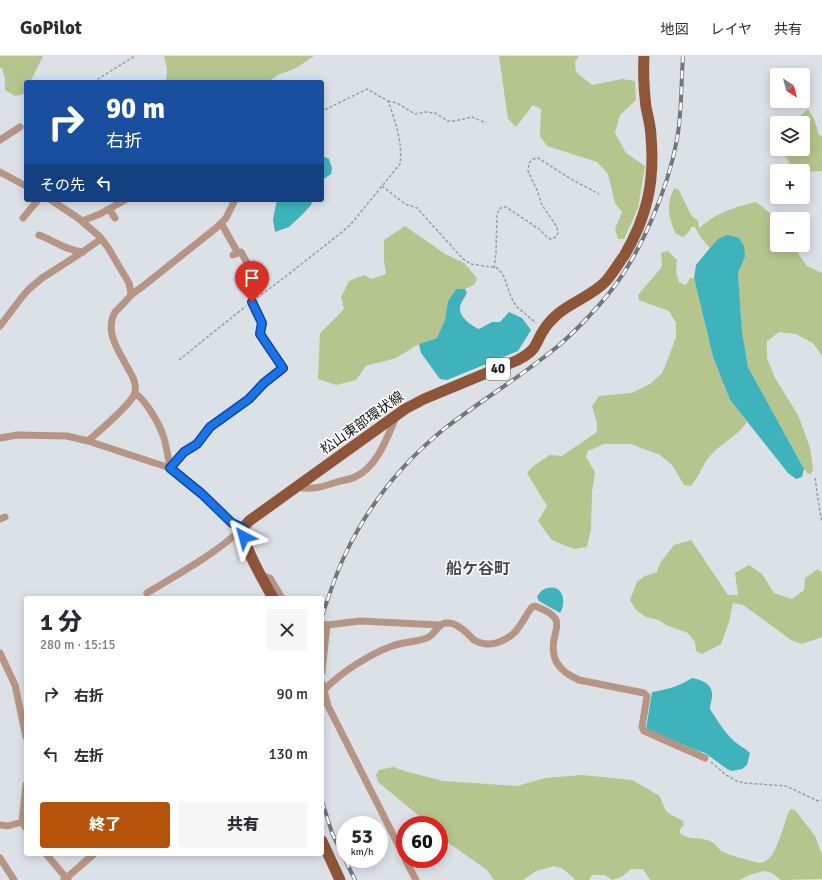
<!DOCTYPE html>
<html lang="ja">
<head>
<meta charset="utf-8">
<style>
	body { margin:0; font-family:Signika,"Noto Sans JP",sans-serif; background:#f7f7f7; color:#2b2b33; height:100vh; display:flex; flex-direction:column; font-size:15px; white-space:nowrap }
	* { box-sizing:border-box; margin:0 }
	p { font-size:13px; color:#7c7c81 }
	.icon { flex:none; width:22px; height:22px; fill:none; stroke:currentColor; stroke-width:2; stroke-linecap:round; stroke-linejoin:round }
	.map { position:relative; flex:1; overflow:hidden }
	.drawer { position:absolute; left:24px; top:540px; width:300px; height:260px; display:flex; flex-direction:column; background:#fff; border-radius:4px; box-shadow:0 2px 10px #0003 }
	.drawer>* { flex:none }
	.hud { position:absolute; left:24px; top:24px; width:300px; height:122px; border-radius:4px; box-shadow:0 2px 10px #0003; background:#1a4fa0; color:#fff; overflow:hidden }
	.needle { width:26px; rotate:144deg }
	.controls { position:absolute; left:770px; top:12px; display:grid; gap:8px }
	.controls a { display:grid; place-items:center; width:40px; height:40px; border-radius:4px; background:#fff; box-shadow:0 2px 10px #0003; font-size:20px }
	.speed { position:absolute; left:336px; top:760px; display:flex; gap:8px; font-size:20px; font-weight:700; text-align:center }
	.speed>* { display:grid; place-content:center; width:52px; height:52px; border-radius:50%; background:#fff; box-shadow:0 2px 10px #0003; line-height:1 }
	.speed small { font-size:10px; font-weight:400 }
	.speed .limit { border:6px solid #d22; background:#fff; color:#111 }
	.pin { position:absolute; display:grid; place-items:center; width:34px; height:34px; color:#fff; margin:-41px -17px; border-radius:50% 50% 50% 0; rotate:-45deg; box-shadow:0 0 4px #0007 }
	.pin .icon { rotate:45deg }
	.me { position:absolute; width:44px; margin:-22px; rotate:321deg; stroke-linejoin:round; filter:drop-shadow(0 0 3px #0008) }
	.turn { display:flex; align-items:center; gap:14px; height:84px; padding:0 16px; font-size:18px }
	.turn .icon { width:52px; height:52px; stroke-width:2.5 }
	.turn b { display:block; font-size:28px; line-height:34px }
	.then { display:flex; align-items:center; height:38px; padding:0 16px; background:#0003; gap:8px; font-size:15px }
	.round { display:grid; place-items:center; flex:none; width:42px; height:42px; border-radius:4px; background:#f7f7f7 }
	.summary { display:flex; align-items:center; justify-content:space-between; height:68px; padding:0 16px }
	h1 { font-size:24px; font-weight:800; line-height:30px }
	.action { display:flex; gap:8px; margin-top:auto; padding:8px 16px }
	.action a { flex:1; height:46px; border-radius:4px; background:#b45309; color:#fff; font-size:16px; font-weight:800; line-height:46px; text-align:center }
	.action a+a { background:#f7f7f7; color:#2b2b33 }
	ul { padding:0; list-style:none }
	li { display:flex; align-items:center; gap:12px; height:60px; padding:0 16px }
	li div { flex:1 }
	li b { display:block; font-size:15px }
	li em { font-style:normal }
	header { display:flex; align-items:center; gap:24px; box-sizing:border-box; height:56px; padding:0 20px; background:#fff; border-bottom:1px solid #e1e1e2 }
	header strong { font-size:19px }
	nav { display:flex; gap:22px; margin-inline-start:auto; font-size:14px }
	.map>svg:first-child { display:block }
	.green { fill:#b5c58d }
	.water { fill:#3fb3bc }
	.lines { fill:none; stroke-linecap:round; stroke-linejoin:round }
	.path { stroke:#9a9ea2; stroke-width:1.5; stroke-dasharray:3 2; stroke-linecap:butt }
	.minor { stroke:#b69585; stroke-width:7 }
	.primary { stroke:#8e5538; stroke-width:11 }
	.rail-casing { stroke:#73767a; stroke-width:4 }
	.rail { stroke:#fff; stroke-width:2.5; stroke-dasharray:8; stroke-linecap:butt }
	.route-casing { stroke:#114b97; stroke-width:10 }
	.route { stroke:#1a73e8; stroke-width:7 }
	.labels { text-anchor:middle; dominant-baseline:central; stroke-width:3; stroke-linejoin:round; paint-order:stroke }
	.shield { fill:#fff; stroke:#5a5b5d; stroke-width:1 }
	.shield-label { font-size:13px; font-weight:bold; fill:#131517 }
	.street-label { font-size:14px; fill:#131517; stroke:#fff }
	.quarter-label { font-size:16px; font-weight:bold; fill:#454a4f; stroke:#fff }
</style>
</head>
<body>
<header>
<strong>GoPilot</strong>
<nav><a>地図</a><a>レイヤ</a><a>共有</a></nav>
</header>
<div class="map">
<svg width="822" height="824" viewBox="0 0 822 824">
	<rect width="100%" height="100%" fill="#dce1e7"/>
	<path class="green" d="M0,0H43L30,26H26L25,38L15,40L5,34V23L2,12H0Z
		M164,0H314L296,12L278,19L268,26H166L167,13Z
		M499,0H579L575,6L576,16L592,29L622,23L635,25L636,44L620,59L615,77L626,97L645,110L638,152L624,183H618L615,173L622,156L615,147L608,118L597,106L547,90L540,80L541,53L533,49L516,71L508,63Z
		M808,53L814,63L819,79L822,80V115L805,116L792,112L782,93H803V67H799L798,62Z
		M674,132L679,134L691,159L698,165L699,172C718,156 732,152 756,146L774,160L777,165V189H792L807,210L822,217V300L813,287L796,278L779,276L767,285V302L775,322L798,359L810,392L813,412L812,417L808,418L804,413L748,311L742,275L738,217L745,201L718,183L710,192L701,182L695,171H691L689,176L683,181L676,178C668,160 666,151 674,132Z
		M405,170L445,198L464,207L477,222L475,228L465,233H456L448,245L445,264L437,282L419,288L396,302L366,310L356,324L336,329L318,323L320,277L344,253L341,241L349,225L364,219L372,223L386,218L384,204V184Z
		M668,195L677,204L676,215L679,226L686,229L690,222H694L713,301L730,344L747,366C737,381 721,387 710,400C702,409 699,421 691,430L684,429L673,410L660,399L631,388H604L588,395L586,401L595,416L592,436L591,473L587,491L574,493L552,484L538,465L547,450L527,417L533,410L550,399L562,400L597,376V367L592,350L599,340L632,337L650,328L662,317L668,303L676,281V267L669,255L639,244L638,239L661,212L662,208L661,197Z
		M691,484L728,539H738L735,517L749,509L762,518L774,537L792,543L804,534L805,522L818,513L822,517V581L802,588L791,584L743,549L733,547L729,566L721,588L702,598L696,595L695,586L688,577L666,569L659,564L646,561L636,554L630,544L637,526L645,520L657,516L660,507L674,489Z
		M393,711L408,716L443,725L517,730L545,722L582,719L632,724L660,740C666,759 667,756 683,765L684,769L680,773V777C689,785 702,780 712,786C716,789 718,792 721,795C729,799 737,801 745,803C752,805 759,809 766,805C777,799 784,767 789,755L791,753L795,754L815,780L822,799V823L781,824L772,817L764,815L749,819L740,824H650L643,813H631L623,820L612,824L605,819H592L589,824H574V822L563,813L554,810L536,815L523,824H494L487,814L447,786L439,778V769H430L378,726L376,719L379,714Z"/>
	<path class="water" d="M325,101L329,103L332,112L331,118L322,124V102Z
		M277,144H313L311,149L303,158L289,171L275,176L273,163Z
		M727,179L739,182L744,190L745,201L738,217L742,275L748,311L804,413L802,421L796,423L788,417L730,344L713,301L694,222L696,209L710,192L718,183Z
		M456,233H465L467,237C464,242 460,248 460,252C459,261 472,270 479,273L492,266H500L509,256L522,262L531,274L518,295L447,324L440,323L421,297L419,288L437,282L445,264L448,245Z
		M548,532C550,532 553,531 555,532C565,535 565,550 560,557L539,545L537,541C540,536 542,533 548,532Z
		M692,622C702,624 713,628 712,640C712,645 710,648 710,653C717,664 725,677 735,686C740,690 745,692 750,697L747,709L742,713L732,715L727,713L705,697L696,694L646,673L652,636C668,633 678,631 692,622Z"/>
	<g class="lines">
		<path class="path" d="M93,26L135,0
			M388,45L397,47L415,58L425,56L435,57L448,65H455L472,61L486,67
			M382,130L405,148L417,152L463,203L471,208L497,212L501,216L504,221L511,241L516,250L536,267
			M494,212L496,197L497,159L499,153L503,151H506L539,173L548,182L551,183L556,181L558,177L557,171L542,149L537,134L528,115L529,107L533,103L538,102L571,123L599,138
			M257,242L285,221L342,176L351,168L400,108C403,87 395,64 388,45L367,33L322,55
			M179,304L246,250
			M815,422L820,457L822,465
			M711,706L726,719L737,725L744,727L786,730L818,745L822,744"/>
		<path class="minor" d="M0,84L20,71
			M0,116L26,130
			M51,144L78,162L99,180L107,190L129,227L131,238
			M109,153L115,162
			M23,162L38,144
			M82,165L100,158L125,144
			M221,167L238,197
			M39,179C55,185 65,194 83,196
			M233,199L241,196L252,216
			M0,270L22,241L29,233L42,222L78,199L101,183
			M135,337C142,342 145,347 150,354C164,375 166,387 170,412
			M0,382L17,379L67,380L88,385L170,412L202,438L232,467L243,472C215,498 180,517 147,537
			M88,385C98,376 129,350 134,339C137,334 135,329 134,324C125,303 102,279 115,256C118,253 121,250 124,247C131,239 133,237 142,231L216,172L226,162L235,144
			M170,412L184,396L197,388L211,371L249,343L264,327L283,312L260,278L262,267L252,246
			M297,431C314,434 321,431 337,426C343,424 349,424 355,421C377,411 387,382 396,361
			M0,463L5,461
			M260,519L270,522L282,542
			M322,568L327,569L322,616
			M327,569L360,565L439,569
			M0,597L15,629L26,681
			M322,627L328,650L405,802
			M323,635C340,617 368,599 392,590C403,586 416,586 427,582C435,579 437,568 446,567C454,566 461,572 467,577C470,580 473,584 476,585C489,592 505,586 515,576C521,569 526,559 532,551L535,550C542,553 553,557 556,564C558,569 556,574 555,579C549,602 558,615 579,624L644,637L647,640L642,671L644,675L705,702
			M22,766L26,729
			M0,769L8,770L22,766L26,772
			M46,798L68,824
			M0,802L14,824
			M405,803L416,824
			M64,824L94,798"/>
		<path class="primary" d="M273,542C265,527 241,488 243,472L249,465L405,353L424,343L518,304C523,301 529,298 533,293C537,288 539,281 543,275C547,268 553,262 559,257C574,245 593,239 606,225C613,217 618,208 624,200C647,161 655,126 651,81C651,71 648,61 646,51C644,34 643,17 644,0
			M322,785L340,824"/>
		<defs>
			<path id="rail" d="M322,560C329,540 335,520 344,501C367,451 402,407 444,373C479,346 517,323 552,295C571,280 595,255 610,236C641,197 668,133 677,83C682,56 681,28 683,0
				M322,745L332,777L355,824"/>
		</defs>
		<use href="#rail" class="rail-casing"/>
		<use href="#rail" class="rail"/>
	</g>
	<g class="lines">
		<defs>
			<path id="route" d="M244,481L243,472L232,467L202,438L170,412L184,396L197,388L210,371L249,343L264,327L283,312L260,278L262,267L252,246"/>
		</defs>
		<use href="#route" class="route-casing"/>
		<use href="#route" class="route"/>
	</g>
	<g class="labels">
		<rect class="shield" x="486" y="302" width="24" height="22" rx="3"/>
		<g class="shield-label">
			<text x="498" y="313">40</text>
		</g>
		<g class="street-label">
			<text transform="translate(362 367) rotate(-35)">松山東部環状線</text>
		</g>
		<g class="quarter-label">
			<text x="478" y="513">船ケ谷町</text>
		</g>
	</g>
</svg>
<div class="controls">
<a><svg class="needle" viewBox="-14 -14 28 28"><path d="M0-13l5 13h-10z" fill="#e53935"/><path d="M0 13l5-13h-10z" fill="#7c7c81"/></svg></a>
<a><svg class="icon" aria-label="layers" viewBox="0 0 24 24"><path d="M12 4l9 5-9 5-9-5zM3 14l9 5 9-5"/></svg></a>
<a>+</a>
<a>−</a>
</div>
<div class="speed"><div>53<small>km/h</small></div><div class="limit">60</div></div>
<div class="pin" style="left:252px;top:246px;background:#d93025"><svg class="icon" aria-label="arrive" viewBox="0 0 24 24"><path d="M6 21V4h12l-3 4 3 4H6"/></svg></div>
<svg class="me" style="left:244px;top:481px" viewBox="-20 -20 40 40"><path d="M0-17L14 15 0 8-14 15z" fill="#1a73e8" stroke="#fff" stroke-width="4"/></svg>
<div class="hud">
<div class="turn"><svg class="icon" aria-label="right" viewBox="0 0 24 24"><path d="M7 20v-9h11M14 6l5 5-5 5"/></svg><div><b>90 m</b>右折</div></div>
<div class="then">その先<svg class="icon" aria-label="left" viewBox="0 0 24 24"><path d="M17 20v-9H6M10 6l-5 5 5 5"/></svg></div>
</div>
<section class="drawer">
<div class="summary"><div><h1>1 分</h1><p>280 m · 15:15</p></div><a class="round"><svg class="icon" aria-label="close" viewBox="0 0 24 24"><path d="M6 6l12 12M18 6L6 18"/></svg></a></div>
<ul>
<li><svg class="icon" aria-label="right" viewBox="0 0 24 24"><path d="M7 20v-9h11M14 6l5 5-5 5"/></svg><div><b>右折</b></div><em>90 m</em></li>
<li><svg class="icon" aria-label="left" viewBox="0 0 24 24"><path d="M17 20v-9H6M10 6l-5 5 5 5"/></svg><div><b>左折</b></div><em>130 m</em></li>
</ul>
<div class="action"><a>終了</a><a>共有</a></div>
</section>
</div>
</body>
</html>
